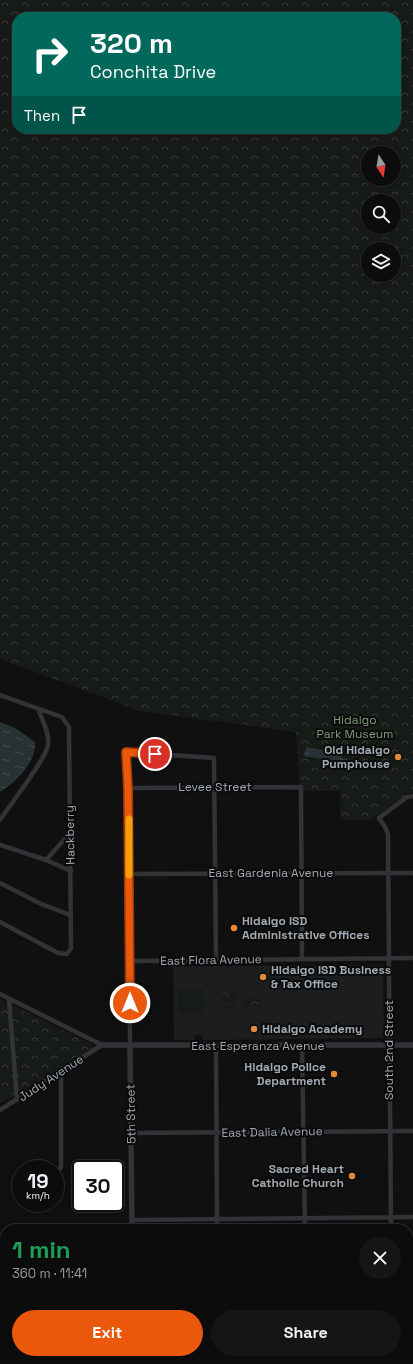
<!DOCTYPE html>
<html lang="en">
<head>
<meta charset="utf-8">
<style>
	body { margin:0; font-family:"Space Grotesk",sans-serif; background:#151516; color:#f1f3f6; height:100vh; display:flex; flex-direction:column; font-size:15px; white-space:nowrap }
	* { box-sizing:border-box; margin:0 }
	p { font-size:13px; color:#9a9b9d }
	.icon { flex:none; width:22px; height:22px; fill:none; stroke:currentColor; stroke-width:2; stroke-linecap:round; stroke-linejoin:round }
	.map { position:relative; flex:1; overflow:hidden }
	.details { position:absolute; left:0px; top:1224px; width:413px; height:140px; display:flex; flex-direction:column; background:#0c0c0d; border-radius:16px 16px 0 0; box-shadow:0 2px 6px #0003,0 0 0 1px #2c2c2e }
	.details>* { flex:none }
	.banner { position:absolute; left:12px; top:12px; width:389px; height:122px; border-radius:16px; box-shadow:0 2px 6px #0003,0 0 0 1px #2c2c2e; background:#00695c; color:#fff; overflow:hidden }
	.needle { width:26px; rotate:168deg }
	.buttons { position:absolute; left:361px; top:146px; display:grid; gap:8px }
	.buttons a { display:grid; place-items:center; width:40px; height:40px; border-radius:50%; background:#0c0c0d; box-shadow:0 2px 6px #0003,0 0 0 1px #2c2c2e; font-size:20px }
	.speed { position:absolute; left:12px; top:1160px; display:flex; gap:8px; font-size:20px; font-weight:700; text-align:center }
	.speed>* { display:grid; place-content:center; width:52px; height:52px; border-radius:50%; background:#0c0c0d; box-shadow:0 2px 6px #0003,0 0 0 1px #2c2c2e; line-height:1 }
	.speed small { font-size:10px; font-weight:400 }
	.speed .limit { border:2px solid #111; border-radius:6px; background:#fff; color:#111 }
	.pin { position:absolute; display:grid; place-items:center; width:34px; height:34px; color:#fff; margin:-17px; border:2px solid #fff; border-radius:50%; box-shadow:0 1px 4px #0007 }
	.me { position:absolute; width:44px; margin:-22px; rotate:0deg; stroke-linejoin:round; filter:drop-shadow(0 0 3px #0008) }
	.turn { display:flex; align-items:center; gap:14px; height:84px; padding:0 12px; font-size:18px }
	.turn .icon { width:52px; height:52px; stroke-width:2.5 }
	.turn b { display:block; font-size:28px; line-height:34px }
	.then { display:flex; align-items:center; height:38px; padding:0 12px; background:#0003; gap:8px; font-size:15px }
	.round { display:grid; place-items:center; flex:none; width:42px; height:42px; border-radius:21px; background:#151516 }
	.summary { display:flex; align-items:center; justify-content:space-between; height:68px; padding:0 12px }
	h1 { font-size:24px; font-weight:700; line-height:30px; color:#1e9e55 }
	.primary-button { display:flex; gap:8px; margin-top:auto; padding:8px 12px }
	.primary-button a { flex:1; height:46px; border-radius:24px; background:#ea580c; color:#fff; font-size:16px; font-weight:700; line-height:46px; text-align:center }
	.primary-button a+a { background:#151516; color:#f1f3f6 }
	.map>svg:first-child { display:block }
	.built { fill:#1c1d1e }
	.grass { fill:#171b17 }
	.park { fill:url(#park-crowns); fill-rule:evenodd }
	.water { fill:url(#water-ripples) }
	.lines { fill:none; stroke-linecap:round; stroke-linejoin:round }
	.minor { stroke:#313336; stroke-width:4.5 }
	.tertiary { stroke:#313336; stroke-width:5.5 }
	.route-casing { stroke:#983908; stroke-width:10 }
	.route { stroke:#ea580c; stroke-width:7 }
	.slow { stroke:#f59e0b; stroke-width:7 }
	.poi-dot { fill:#e18938; stroke:#0b0b0c; stroke-width:1.5 }
	.labels { text-anchor:middle; dominant-baseline:central; stroke-width:4; stroke-linejoin:round; paint-order:stroke }
	.park-label { font-size:12px; fill:#7f9b7b; stroke:#0b0b0c }
	.poi-label { font-size:12px; font-weight:bold; fill:#a2aab1; stroke:#0b0b0c; text-anchor:end }
	.street-label { font-size:12px; fill:#a2aab1; stroke:#0b0b0c }
</style>
</head>
<body>
<div class="map">
<svg width="413" height="1364" viewBox="0 0 413 1364">
	<defs>
		<pattern id="park-crowns" width="20" height="18" patternUnits="userSpaceOnUse"><rect width="20" height="18" fill="#171b17"/><path d="M2 6a3 3 0 1 1 6 0M12 15a3 3 0 1 1 6 0" fill="none" stroke="#363936"/></pattern>
		<pattern id="water-ripples" width="26" height="14" patternUnits="userSpaceOnUse"><rect width="26" height="14" fill="#283134"/><path d="M2 4q2-2 4 0t4 0M15 11q2-2 4 0t4 0" fill="none" stroke="#444c4f"/></pattern>
	</defs>
	<rect width="100%" height="100%" fill="#101011"/>
	<path class="built" d="M383,965L384,1038L202,1040V1035H194V1040H174L173,966Z"/>
	<path class="grass" d="M203,989L204,1014H179L178,990Z"/>
	<path class="park" d="M0,0H413V793H406L403,797L371,820H346L342,819L340,815L341,791H300L296,732L140,711L0,659ZM17,17H396V129H17ZM368,153H394V179H368ZM368,201H394V227H368ZM368,249H394V275H368Z
		M223,993H238L237,1002H223Z
		M252,997L260,999L259,1006H243L242,1002Z
		M0,999L92,1044L93,1049L29,1089L0,1103Z
		M224,1004L237,1005V1009H224Z"/>
	<path class="water" d="M0,722L15,728L35,742C37,762 15,783 0,792Z
		M306,747L322,750L343,757V760L336,761L304,756Z"/>
	<g class="lines">
		<path class="minor" d="M0,695L62,717L69,727L71,948L67,954L58,953L0,922
			M128,788L301,787L302,959
			M0,820C10,805 46,759 48,745C50,734 42,719 38,709
			M0,845L46,860L71,871
			M46,860L70,833
			M129,874L413,873
			M0,883L39,903L70,915
			M130,961L413,958
			M0,994L102,1045
			M9,999L17,1100
			M302,1045L305,1229
			M130,1046L128,788L125,752L214,758L216,960
			M216,1046L217,1229
			M0,1110L102,1045
			M131,1133L413,1131
			M55,1175L61,1167V1072
			M132,1220L413,1217
			M391,1229L388,834L385,827L379,818L407,797L413,796
			M0,1248H5
			M408,1303H413
			M0,1323L5,1322
			M219,1359L220,1364
			M306,1359V1364
			M352,1359L353,1364
			M392,1364V1359"/>
		<path class="tertiary" d="M102,1045H413
			M130,1046L132,1229
			M130,1364L131,1359"/>
	</g>
	<g class="lines">
		<defs>
			<path id="route" d="M130,1003L128,788L126,752L155,754"/>
		</defs>
		<use href="#route" class="route-casing"/>
		<use href="#route" class="route"/>
		<path class="slow" d="M129,819V875"/>
	</g>
	<g class="poi-dot">
		<circle cx="398" cy="757" r="4"/>
		<circle cx="234" cy="928" r="4"/>
		<circle cx="263" cy="977" r="4"/>
		<circle cx="254" cy="1029" r="4"/>
		<circle cx="334" cy="1074" r="4"/>
		<circle cx="352" cy="1176" r="4"/>
	</g>
	<g class="labels">
		<g class="park-label">
			<text x="355" y="720">Hidalgo<tspan x="355" dy="14">Park Museum</tspan></text>
		</g>
		<g class="poi-label">
			<text x="390" y="750">Old Hidalgo<tspan x="390" dy="14">Pumphouse</tspan></text>
			<text x="242" y="921" text-anchor="start">Hidalgo ISD<tspan x="242" dy="14">Administrative Offices</tspan></text>
			<text x="271" y="970" text-anchor="start">Hidalgo ISD Business<tspan x="271" dy="14">&amp; Tax Office</tspan></text>
			<text x="262" y="1029" text-anchor="start">Hidalgo Academy</text>
			<text x="326" y="1067">Hidalgo Police<tspan x="326" dy="14">Department</tspan></text>
			<text x="344" y="1169">Sacred Heart<tspan x="344" dy="14">Catholic Church</tspan></text>
		</g>
		<g class="street-label">
			<text x="215" y="787">Levee Street</text>
			<text transform="translate(70 835) rotate(-91)">Hackberry</text>
			<text x="271" y="873">East Gardenia Avenue</text>
			<text transform="translate(211 960) rotate(-1)">East Flora Avenue</text>
			<text x="258" y="1046">East Esperanza Avenue</text>
			<text transform="translate(389 1050) rotate(-90)">South 2nd Street</text>
			<text transform="translate(51 1078) rotate(-33)">Judy Avenue</text>
			<text transform="translate(131 1114) rotate(-91)">5th Street</text>
			<text transform="translate(272 1132) rotate(-1)">East Dalia Avenue</text>
		</g>
	</g>
</svg>
<div class="buttons">
<a><svg class="needle" viewBox="-14 -14 28 28"><path d="M0-13l5 13h-10z" fill="#e53935"/><path d="M0 13l5-13h-10z" fill="#9a9b9d"/></svg></a>
<a><svg class="icon" aria-label="search" viewBox="0 0 24 24"><circle cx="10" cy="10" r="6"/><path d="M15 15l6 6"/></svg></a>
<a><svg class="icon" aria-label="layers" viewBox="0 0 24 24"><path d="M12 4l9 5-9 5-9-5zM3 14l9 5 9-5"/></svg></a>
</div>
<div class="speed"><div>19<small>km/h</small></div><div class="limit">30</div></div>
<div class="pin" style="left:155px;top:754px;background:#d93025"><svg class="icon" aria-label="arrive" viewBox="0 0 24 24"><path d="M6 21V4h12l-3 4 3 4H6"/></svg></div>
<svg class="me" style="left:130px;top:1003px" viewBox="-20 -20 40 40"><circle r="17" fill="#ea580c" stroke="#fff" stroke-width="3"/><path d="M0-11L8 9 0 5-8 9z" fill="#fff"/></svg>
<div class="banner">
<div class="turn"><svg class="icon" aria-label="right" viewBox="0 0 24 24"><path d="M7 20v-9h11M14 6l5 5-5 5"/></svg><div><b>320 m</b>Conchita Drive</div></div>
<div class="then">Then<svg class="icon" aria-label="arrive" viewBox="0 0 24 24"><path d="M6 21V4h12l-3 4 3 4H6"/></svg></div>
</div>
<section class="details">
<div class="summary"><div><h1>1 min</h1><p>360 m · 11:41</p></div><a class="round"><svg class="icon" aria-label="close" viewBox="0 0 24 24"><path d="M6 6l12 12M18 6L6 18"/></svg></a></div>
<div class="primary-button"><a>Exit</a><a>Share</a></div>
</section>
</div>
</body>
</html>
